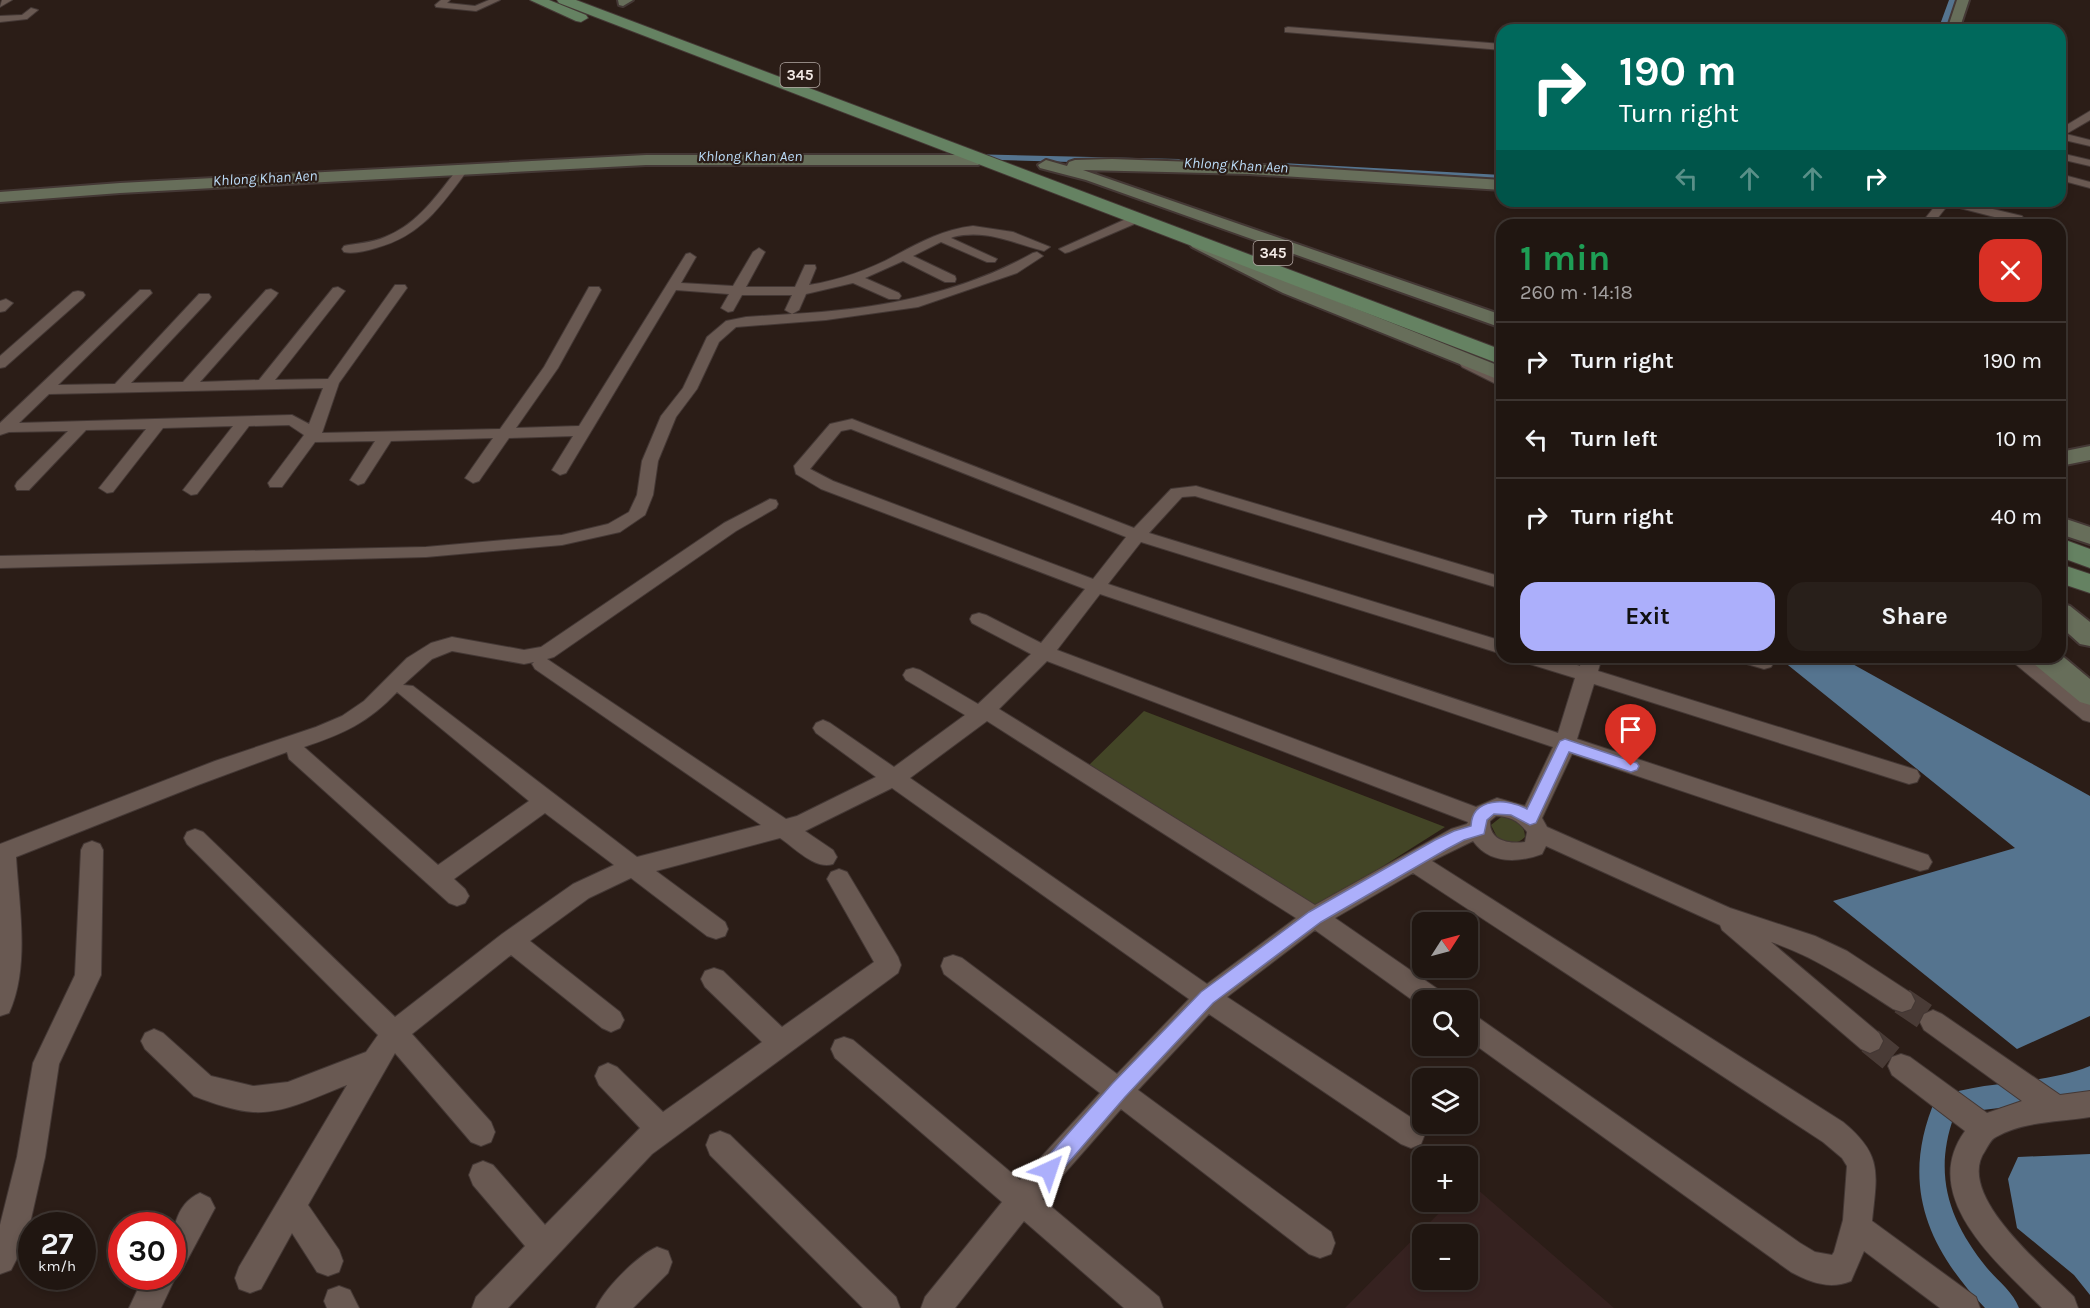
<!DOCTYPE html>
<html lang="en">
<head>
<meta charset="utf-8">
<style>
	body { margin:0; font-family:Karla,sans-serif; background:#281f1a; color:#f1f3f6; height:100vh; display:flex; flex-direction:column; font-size:22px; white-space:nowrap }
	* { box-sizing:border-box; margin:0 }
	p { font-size:20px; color:#a29f9f }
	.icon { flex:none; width:33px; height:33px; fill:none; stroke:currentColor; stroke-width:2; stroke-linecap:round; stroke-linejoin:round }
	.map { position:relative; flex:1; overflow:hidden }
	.panel { position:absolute; left:1496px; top:219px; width:570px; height:444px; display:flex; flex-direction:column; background:#201611; border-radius:18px; box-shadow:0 3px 9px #0003,0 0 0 2px #3d3531 }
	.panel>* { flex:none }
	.top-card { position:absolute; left:1496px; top:24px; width:570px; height:183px; border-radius:18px; box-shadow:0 3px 9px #0003,0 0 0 2px #3d3531; background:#00695c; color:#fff; overflow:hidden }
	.needle { width:39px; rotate:54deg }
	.buttons { position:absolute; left:1412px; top:912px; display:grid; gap:12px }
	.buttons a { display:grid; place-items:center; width:66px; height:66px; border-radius:12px; background:#201611; box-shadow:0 3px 9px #0003,0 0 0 2px #3d3531; font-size:30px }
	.speed { position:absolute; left:18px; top:1212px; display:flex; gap:12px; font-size:30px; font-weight:700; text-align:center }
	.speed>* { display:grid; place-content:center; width:78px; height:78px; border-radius:50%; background:#201611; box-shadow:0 3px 9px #0003,0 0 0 2px #3d3531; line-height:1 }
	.speed small { font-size:15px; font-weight:400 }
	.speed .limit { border:9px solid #d22; background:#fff; color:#111 }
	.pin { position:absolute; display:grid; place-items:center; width:51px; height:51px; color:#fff; margin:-62px -26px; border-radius:50% 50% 50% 0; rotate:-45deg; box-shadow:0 0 6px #0007 }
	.pin .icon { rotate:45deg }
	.me { position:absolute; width:66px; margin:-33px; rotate:42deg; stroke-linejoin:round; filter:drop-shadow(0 0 4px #0008) }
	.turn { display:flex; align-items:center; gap:21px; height:126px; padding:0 24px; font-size:27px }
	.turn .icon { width:78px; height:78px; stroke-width:2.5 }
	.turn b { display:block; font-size:42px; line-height:51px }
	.lanes { display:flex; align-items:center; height:57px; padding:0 24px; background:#0003; justify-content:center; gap:30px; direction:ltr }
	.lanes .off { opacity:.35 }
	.round { display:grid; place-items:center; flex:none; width:63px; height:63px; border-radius:18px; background:#281f1a }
	.headline { display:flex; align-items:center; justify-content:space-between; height:102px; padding:0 24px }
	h1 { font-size:36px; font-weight:700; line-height:45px; color:#1e9e55 }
	.button { display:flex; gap:12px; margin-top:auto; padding:12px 24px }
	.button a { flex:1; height:69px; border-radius:18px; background:#acaffb; color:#111; font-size:24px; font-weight:700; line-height:69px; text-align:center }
	.button a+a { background:#281f1a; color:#f1f3f6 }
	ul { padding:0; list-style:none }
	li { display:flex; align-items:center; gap:18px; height:78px; padding:0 24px; border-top:2px solid #3d3531 }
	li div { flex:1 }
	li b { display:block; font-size:22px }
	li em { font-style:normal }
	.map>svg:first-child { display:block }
	.industrial { fill:#362220; fill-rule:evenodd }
	.green { fill:#434526 }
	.water { fill:#55748f }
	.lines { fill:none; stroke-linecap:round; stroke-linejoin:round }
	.canal { fill:#55748f; fill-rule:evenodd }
	.street-tunnel { stroke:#493b36; stroke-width:27; stroke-dasharray:27 14; stroke-linecap:butt }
	.street-casing { stroke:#443835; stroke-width:2 }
	.secondary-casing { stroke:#443835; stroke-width:4 }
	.primary-casing { stroke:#443835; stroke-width:2 }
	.street { fill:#695952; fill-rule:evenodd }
	.secondary { fill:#676e5a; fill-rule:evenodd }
	.primary { fill:#658262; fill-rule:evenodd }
	.route { fill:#acaffb; stroke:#7072a3; stroke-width:1.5 }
	.labels { text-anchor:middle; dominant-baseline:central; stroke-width:4.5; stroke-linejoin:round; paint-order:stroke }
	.shield { fill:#2b1d17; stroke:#b5aaa6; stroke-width:1.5 }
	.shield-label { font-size:15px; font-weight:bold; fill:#f0e7e3 }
	.far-water-label { font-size:15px; font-style:italic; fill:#bbdbf7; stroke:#2b1d17 }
</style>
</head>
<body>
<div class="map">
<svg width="2090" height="1308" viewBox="0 0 2090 1308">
	<rect width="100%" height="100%" fill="#2b1d17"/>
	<path class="industrial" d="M1469,1182L1614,1308H1345L1450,1202H1467V1184ZM1467,1234V1280H1422V1234Z"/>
	<path class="green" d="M1144,711L1445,827L1317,908L1086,768Z
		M1501,817C1513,817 1525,823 1525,837C1517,846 1507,843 1497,837L1491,825Z"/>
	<path class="water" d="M1778,657H1840L2090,796V1016L2017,1049L1833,901L2015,848Z
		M2090,1154V1295L2074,1275L2017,1228L2008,1179L2018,1157Z"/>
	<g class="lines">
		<path class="canal" d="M1949,0H1957L1946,30H1938Z
			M967,154L1179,159L1184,162L1179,165L963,159V155Z
			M1282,163L1502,175V181L1278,168L1277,166Z
			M2090,1066V1091L2084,1094L2033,1104L1974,1111L1954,1116C1933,1175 1949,1221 1987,1268C1998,1281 2013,1292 2019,1308H1985C1925,1246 1900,1181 1936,1098C1985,1079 2041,1086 2090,1066Z"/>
		<path class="street-tunnel" d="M1902,1001L1933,1022
			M1870,1041L1901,1066"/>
		<defs>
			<path id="street" d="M2,0H12L0,7Z
				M441,0H450L447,3L475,6L489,0H500L476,11L436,7L435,5Z
				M31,8L38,10L27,19L0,22V16L22,15Z
				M1288,27L1502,44V50L1285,32V28Z
				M2090,111V120L2066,134L2090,140V146L2060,139V129Z
				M2060,153L2090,160V166L2060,159Z
				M463,166L469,169L467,171C440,207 421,236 376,248C366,251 353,254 344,252L342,249L344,246C357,243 372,243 385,237C418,224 438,194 459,167Z
				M2060,174L2090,182V188L2060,180Z
				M1939,201H1959L2022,216L2024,219L2018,223L1948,205L1932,225H1920Z
				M1135,215L1139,216V222L1069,252L1065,253L1059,249Z
				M973,226L1013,232L1050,247L1044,251C1012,243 987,229 953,237L951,238L997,259L995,262H987L941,242L913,256L955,276L956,279L955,282H945L903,261L865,278L899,293L901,296L899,299H889L853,283L806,294L799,310L792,314C877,309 957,295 1033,253L1037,252L1043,256L1017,273L918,307L826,320L736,327L719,342L697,389L676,417L658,461L653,495L645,515L620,532L562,545L426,557L0,568V556L426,547L562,535L608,524L629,512L637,495L642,461L661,416L683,388L707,337L726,321L746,317L792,314L785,310L792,295H742L733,311L728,312L721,308L729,294L676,290L566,473L560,475L552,470L573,436L509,438L479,481L473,483L465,478L493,438L391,441L364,483L358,485L350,480L375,441L315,442L282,487H270L268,483L304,435L289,425L249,426L197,494L191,495L183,490L233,426L163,428L113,492L107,493L99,488L146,429L86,430L29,490H17L15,486L17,482L68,431L9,432L0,435V423L140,290H150L152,293L58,385L115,384L199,294H209L211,297L209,300L131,383L183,382L266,290L271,289L278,293L276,296L200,382L259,380L333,288L338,287L345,291L275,380L328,379L395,285H405L407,288L339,383L322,433L500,429L544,367L589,287H599L601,290L558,368L516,428L579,426L686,254L690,253L696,257L681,283L733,286L753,252L759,248L765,252L746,287H795L805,265H815L816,268L809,285C839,280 869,270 896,255C920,242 945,229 973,226ZM323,388L309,424L292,415L19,423L49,394Z
				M78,291L83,292L85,295L83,298L5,367L0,368V356L73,292Z
				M6,299L13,303L5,311L0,312V301Z
				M1467,360L1502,377V387L1462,367L1460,364Z
				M852,419L1134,528L1171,489L1196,486L1502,577V589L1195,496L1182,497L1149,533L1502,641V654L1141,542L1108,584L1558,733L1575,678L1523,662L1520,657H1552L1580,666L1582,657H1602L1598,671L1917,770L1920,776L1917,782L1909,784L1594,684L1577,739L1928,855L1932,862L1928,869L1920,871L1572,754L1542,818L1547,827L1730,908L1815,936L1847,951L1911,993L1915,1001L1911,1009L1902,1012L1893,1009C1853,983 1816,957 1771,942L1879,1033L1883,1041L1879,1049L1870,1053L1861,1049L1722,930L1720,925L1546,846L1542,854C1518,863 1489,864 1473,841L1432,861L1843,1122C1883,1155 1877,1173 1872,1221L1976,1297L1980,1308H1940L1864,1251L1851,1281C1829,1290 1810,1282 1791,1272L1467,1039V1012L1476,1016L1800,1243L1815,1252L1832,1255L1834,1252L1843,1220L1847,1166L1842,1158L1823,1142L1413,873L1335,918L1442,992L1446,1000H1422V1007L1315,930L1227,997L1421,1124L1425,1134L1421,1144L1411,1148L1401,1144L1209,1014L1138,1090L1331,1232L1335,1243L1331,1254L1320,1258L1309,1254L1121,1109L1042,1199L1159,1297L1163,1308H1124L1024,1221L955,1308H921L925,1297L1002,1202L835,1058L831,1049L835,1040L844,1037L853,1040L1020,1180L1100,1093L944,974L941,966L944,958L953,955L962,958L1117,1074L1189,999L892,788L805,831L833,850L837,857L833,864C815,870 795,848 780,838L656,871L725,922L728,929L725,936L716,939L707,936L631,878L589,898L530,941L620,1012L624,1020L620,1028L611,1032L602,1028L511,955L412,1034L491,1122L495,1132L491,1142L481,1146L471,1142L395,1053L308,1205L339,1250L343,1261L339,1272L328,1276L317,1272L292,1233L261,1289L250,1293L239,1289L235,1278L239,1267L347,1085C317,1096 285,1114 253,1112C235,1111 212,1103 194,1096L145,1049L141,1041L145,1033L154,1029L163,1033L211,1076L253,1086L288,1082L366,1052L378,1035L187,844L184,838L187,832L195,829L203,832L395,1017L502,934L573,884L614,865L545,813L454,879L465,889L469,896L465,903L457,906L449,903L289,759L287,752L198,785L16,857C19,906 30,967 9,1013L0,1016V844L215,761L316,727L342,716L364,701L407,658L431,643L452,637L524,650L541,647L724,523L770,499L776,500L778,504L776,508L736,531L554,657L547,659L786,819L797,816L876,777L816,733L813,728L816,723L823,720L830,723L894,767L965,715L906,680L903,675L906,670L913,668L920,670L978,704L1031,654L972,623L970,619L972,615L979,613L986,615L1041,643L1085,589L821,489L796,474L794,466L830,424ZM851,429L1126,537L1093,579L833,481L810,469L841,431ZM1100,594L1553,747L1525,806L1497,798L1476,807L1057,650ZM452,651L524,664L534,662L532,664L535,669L761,825L637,857L413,686L403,685L432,659ZM1047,661L1468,822L1467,824L1451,829L1315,905L999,709ZM397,692L529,801L438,865L304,747C343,734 368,723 397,692ZM987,721L1296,918L1207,984L910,778ZM1496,816C1509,816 1519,821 1527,832L1525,842C1509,844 1489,841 1490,821Z
				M1737,657H1770L1774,662L1771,667L1764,669L1740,662Z
				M2007,657H2030L2090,704V722L2083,720Z
				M92,841L100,844L103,850L101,975L59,1064L45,1157L26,1241L11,1270L0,1274V1225L17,1157L33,1063L75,975L81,850L84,844Z
				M839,869L847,872L898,957L901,965L898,973L652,1154L508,1308H472L476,1297L525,1246L473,1185L469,1175L473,1165L483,1161L493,1165L545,1225L640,1128L599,1085L595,1076L599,1067L608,1063L617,1067L663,1112L762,1042L705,987L701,979L705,971L714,968L723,971L782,1027L874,962L827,879L831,872Z
				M1933,1010L1942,1014L2060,1095L2090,1091V1117C2060,1122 2023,1121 1996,1137C1991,1139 1988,1146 1985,1151C1954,1195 2046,1268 2074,1297L2078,1308H2042C1999,1264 1917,1197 1965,1131L1892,1075L1888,1066L1892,1057L1901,1054L1910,1057L1987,1113L2022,1101L1924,1030L1920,1022L1924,1014Z
				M720,1131L730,1135L896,1297L900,1308H863L710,1155L706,1145L710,1135Z
				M200,1193L210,1198L215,1208L183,1268L174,1271L176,1276L161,1308H129L144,1276H172C172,1248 168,1207 200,1193Z
				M657,1247L668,1251L672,1262L668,1273L633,1308H596C604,1289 638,1255 657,1247Z
				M339,1286L350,1290L359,1308H327L324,1301L328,1290Z"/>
			<path id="secondary" d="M618,0H633L623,6L619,5Z
				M1957,0H1969L1959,30H1947Z
				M646,155H978L986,160L978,165H646L120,193L0,202V192L120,183Z
				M1112,159L1249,164L1502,180V190L1249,174L1083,170L1502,315V328L1086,180L1040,168L1038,165L1046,160L1067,166L1069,162L1075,160Z
				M1198,238L1297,285L1502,367V381L1283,293L1192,247L1189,243L1192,239Z
				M2090,446V460L2060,466V452Z
				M2060,517L2090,527V544L2060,534Z
				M2060,603L2070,606L2090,622V646L2080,644L2060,626Z
				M2060,654L2090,679V705L2080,702L2034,664L2030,657H2060Z"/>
			<path id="primary" d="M530,0H549L586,15L588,18L581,22L576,21Z
				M557,0H576L1502,350V365L559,3Z
				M2060,538L2090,549V568L2060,557Z
				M2060,564L2090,574V593L2060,583Z"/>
		</defs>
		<use href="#street" class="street-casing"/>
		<use href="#secondary" class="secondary-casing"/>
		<use href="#primary" class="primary-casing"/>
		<use href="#street" class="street"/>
		<use href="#secondary" class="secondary"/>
		<use href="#primary" class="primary"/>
	</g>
	<path class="route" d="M1565,739L1637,763L1639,766L1637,770L1631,772L1569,752L1536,823L1530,825L1511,815L1494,814L1487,820L1484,834L1464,840L1447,849L1321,922L1213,1003L1125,1097L1056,1177L1049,1179L1042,1177L1039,1170L1042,1163L1112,1084L1201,992L1309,912L1435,840L1454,831L1471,826C1472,797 1508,798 1527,809L1558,745L1560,741Z"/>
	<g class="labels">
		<g class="shield">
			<rect x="780.5" y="63" width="39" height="24" rx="4.5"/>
			<rect x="1253.5" y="241" width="39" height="24" rx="4.5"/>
		</g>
		<g class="shield-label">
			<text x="800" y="75">345</text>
			<text x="1273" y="253">345</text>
		</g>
		<g class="far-water-label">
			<text x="750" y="156">Khlong Khan Aen</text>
			<text transform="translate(1236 165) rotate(3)">Khlong Khan Aen</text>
			<text transform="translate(265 178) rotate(-3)">Khlong Khan Aen</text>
		</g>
	</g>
</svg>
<div class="buttons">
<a><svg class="needle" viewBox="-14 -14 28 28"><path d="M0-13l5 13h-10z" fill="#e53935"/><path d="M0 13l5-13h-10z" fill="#a29f9f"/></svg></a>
<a><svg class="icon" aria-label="search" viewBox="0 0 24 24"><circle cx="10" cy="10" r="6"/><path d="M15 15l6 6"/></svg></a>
<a><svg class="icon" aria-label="layers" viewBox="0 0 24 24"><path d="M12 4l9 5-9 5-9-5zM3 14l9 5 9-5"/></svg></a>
<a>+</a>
<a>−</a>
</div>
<div class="speed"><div>27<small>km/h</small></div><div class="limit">30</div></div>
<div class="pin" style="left:1631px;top:766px;background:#d93025"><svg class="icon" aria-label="arrive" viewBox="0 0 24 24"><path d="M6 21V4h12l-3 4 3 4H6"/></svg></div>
<svg class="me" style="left:1049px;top:1170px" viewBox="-20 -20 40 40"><path d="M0-17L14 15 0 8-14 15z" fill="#acaffb" stroke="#fff" stroke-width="4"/></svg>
<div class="top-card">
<div class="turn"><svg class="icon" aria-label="right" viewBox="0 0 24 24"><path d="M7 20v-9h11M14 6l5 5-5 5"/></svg><div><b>190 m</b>Turn right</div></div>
<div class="lanes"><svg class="icon off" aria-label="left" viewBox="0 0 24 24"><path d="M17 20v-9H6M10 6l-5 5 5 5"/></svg><svg class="icon off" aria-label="ahead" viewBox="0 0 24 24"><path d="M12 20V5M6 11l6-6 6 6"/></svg><svg class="icon off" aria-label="ahead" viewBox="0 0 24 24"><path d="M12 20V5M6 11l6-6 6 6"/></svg><svg class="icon" aria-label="right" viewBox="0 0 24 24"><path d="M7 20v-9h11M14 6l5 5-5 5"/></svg></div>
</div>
<section class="panel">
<div class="headline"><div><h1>1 min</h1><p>260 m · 14:18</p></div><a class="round" style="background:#d93025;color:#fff"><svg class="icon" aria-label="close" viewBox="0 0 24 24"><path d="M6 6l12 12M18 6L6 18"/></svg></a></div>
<ul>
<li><svg class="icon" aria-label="right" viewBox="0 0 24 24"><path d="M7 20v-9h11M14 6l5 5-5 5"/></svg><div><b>Turn right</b></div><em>190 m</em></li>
<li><svg class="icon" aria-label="left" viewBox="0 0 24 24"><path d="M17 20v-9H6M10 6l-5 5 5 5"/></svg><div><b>Turn left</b></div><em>10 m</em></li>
<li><svg class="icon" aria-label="right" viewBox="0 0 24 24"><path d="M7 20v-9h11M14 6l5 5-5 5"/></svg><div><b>Turn right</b></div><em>40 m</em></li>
</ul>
<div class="button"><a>Exit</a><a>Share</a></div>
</section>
</div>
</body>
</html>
